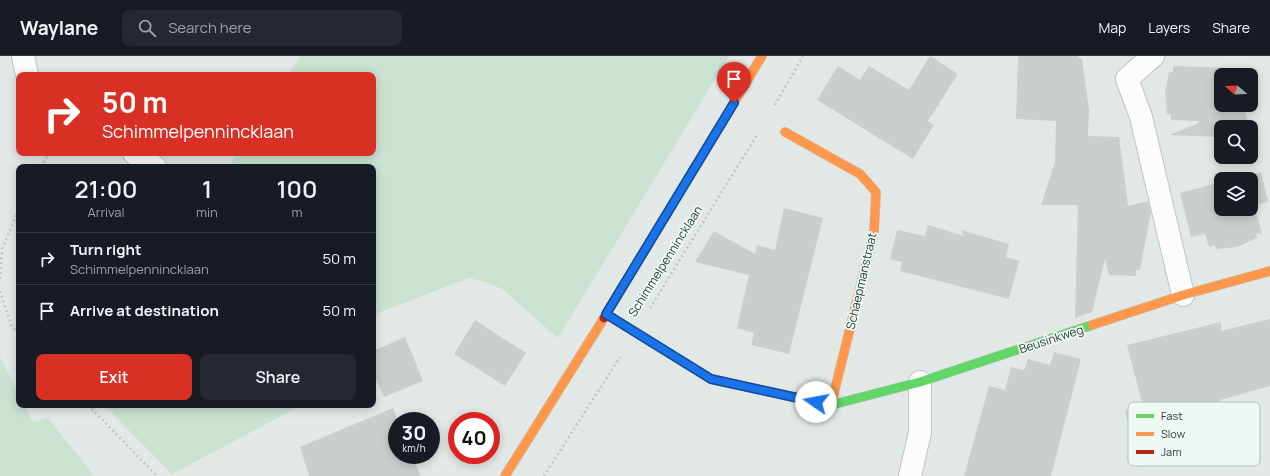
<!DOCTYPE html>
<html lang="en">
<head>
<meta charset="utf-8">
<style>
	body { margin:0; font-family:Manrope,sans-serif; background:#242831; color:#f1f3f6; height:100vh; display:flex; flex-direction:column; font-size:15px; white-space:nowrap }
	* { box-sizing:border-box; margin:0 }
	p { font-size:13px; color:#9ea1a6 }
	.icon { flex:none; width:22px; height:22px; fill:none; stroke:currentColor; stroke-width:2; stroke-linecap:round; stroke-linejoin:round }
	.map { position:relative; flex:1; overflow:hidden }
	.panel { position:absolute; left:16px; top:108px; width:360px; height:244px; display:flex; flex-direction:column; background:#171b24; border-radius:8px; box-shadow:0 2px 10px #0003 }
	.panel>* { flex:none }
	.top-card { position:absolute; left:16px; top:16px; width:360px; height:84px; border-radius:8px; box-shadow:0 2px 10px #0003; background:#d93025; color:#fff; overflow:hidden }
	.needle { width:26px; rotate:289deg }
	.fabs { position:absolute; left:1214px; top:12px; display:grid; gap:8px }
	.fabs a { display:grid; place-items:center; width:44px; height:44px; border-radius:8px; background:#171b24; box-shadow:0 2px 10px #0003; font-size:20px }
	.speed { position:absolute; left:388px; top:356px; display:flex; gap:8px; font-size:20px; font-weight:700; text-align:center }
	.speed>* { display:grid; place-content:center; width:52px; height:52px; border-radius:50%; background:#171b24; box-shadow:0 2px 10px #0003; line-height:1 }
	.speed small { font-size:10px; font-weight:400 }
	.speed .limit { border:6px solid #d22; background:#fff; color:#111 }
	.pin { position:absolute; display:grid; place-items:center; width:34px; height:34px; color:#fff; margin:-41px -17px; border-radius:50% 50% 50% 0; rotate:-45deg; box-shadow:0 0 4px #0007 }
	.pin .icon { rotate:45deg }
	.me { position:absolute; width:44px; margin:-22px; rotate:282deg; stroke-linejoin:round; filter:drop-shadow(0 0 3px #0008) }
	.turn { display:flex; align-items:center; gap:14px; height:84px; padding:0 20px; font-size:18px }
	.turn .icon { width:52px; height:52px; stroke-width:2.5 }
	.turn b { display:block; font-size:28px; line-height:34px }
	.eta { display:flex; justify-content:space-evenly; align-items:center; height:68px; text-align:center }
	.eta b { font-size:24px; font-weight:600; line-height:28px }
	.cta { display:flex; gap:8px; margin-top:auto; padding:8px 20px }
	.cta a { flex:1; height:46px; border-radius:8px; background:#d93025; color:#fff; font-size:16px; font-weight:600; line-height:46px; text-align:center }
	.cta a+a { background:#242831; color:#f1f3f6 }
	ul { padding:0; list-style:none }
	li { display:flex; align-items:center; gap:12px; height:52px; padding:0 20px; border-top:1px solid #363941 }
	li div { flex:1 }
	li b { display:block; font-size:15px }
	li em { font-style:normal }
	header { display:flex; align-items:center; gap:24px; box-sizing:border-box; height:56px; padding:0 20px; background:#171b24; border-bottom:1px solid #363941 }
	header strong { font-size:19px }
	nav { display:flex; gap:22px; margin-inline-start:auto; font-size:14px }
	.search { width:280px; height:36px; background:#242831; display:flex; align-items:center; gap:10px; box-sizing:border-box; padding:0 14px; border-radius:8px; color:#9ea1a6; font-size:15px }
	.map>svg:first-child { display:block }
	.green { fill:#cae2d1 }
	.building { fill:#c9cfcc }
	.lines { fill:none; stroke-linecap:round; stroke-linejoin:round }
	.street-casing { stroke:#bfc5c2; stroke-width:24 }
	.fast-casing { stroke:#bdc6c2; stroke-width:10 }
	.slow-casing { stroke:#bdc6c2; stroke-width:10 }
	.jam-casing { stroke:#bdc6c2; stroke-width:10 }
	.path { stroke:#bfc8c6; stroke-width:2.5; stroke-dasharray:2 3; stroke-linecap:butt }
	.street { stroke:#fbfcfb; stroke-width:22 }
	.fast { stroke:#63d668; stroke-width:9 }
	.slow { stroke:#ff974d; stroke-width:9 }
	.jam { stroke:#b3261e; stroke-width:9 }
	.route-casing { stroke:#114b97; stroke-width:10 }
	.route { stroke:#1a73e8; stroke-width:7 }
	.labels { text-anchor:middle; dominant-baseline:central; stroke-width:3.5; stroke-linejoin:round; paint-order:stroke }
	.street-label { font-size:12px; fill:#1f3c34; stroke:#f0f8f3 }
	.key { fill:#f0f8f3; stroke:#b1c0ba; stroke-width:1 }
	.key-label { font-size:11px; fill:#1f3c34 }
</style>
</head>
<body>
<header>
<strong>Waylane</strong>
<div class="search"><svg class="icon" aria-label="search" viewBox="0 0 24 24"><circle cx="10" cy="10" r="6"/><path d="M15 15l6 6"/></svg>Search here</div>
<nav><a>Map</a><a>Layers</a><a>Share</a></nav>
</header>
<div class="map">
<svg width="1270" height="420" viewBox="0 0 1270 420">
	<rect width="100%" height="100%" fill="#e2e8e5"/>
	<path class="green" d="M300,0H729L558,282L502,233L486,226L469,222L380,256L373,262V111H229L238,97H373V19H288Z
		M0,301L19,338V349H24L33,366L48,362L94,420H0Z
		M104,349H302L172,418Z"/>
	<path class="building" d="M930,0L958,18L928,65L934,69L913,103L817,44L838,10L860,24L869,10L909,34Z
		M1018,0H1078V2H1082L1089,54L1088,80L1119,81L1128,150L1148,145L1151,156L1140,214H1136V220L1109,219L1105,203L1092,256L1075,262L1078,149H1041L1055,106L1056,65L1016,63Z
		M1173,10L1232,12V19H1221V49H1231L1230,56L1244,50L1249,71H1221V81L1169,79L1199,67V65L1171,64V58H1167L1165,37L1169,16H1173Z
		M1261,116L1268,146L1254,149L1262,177L1256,178L1257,182L1237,191L1216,193L1215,189L1209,191L1205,178L1191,181L1180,137L1221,126V153H1251V123H1232Z
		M784,152L823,162L789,298L751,289L754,277L737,272L749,219L695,206L714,175L755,198L757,189L775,194Z
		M928,169L964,180L961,174L1009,188L1006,201L1019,205L1009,243L900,215L902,206L890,203L897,174L925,180Z
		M1270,263V330L1220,344L1229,379L1161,396L1163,404L1139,411L1125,355L1143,350L1127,289L1221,266V275Z
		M475,264L526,297L505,330L454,298Z
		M405,281L423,325L384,341L373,316V295Z
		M1054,296L1081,303L1051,420H964L989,330L1005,334L1011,311L1024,314L1028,303L1050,309Z
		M393,352L398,365L397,399H412L421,420H309L300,391Z"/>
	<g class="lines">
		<defs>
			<path id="street" d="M23,0L27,19
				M1153,0L1127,23L1141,61L1183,239
				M134,97L155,111
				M910,420L920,376V326"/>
			<path id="fast" d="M784,339L831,349L920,326L1092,269"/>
			<path id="slow" d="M785,76L860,118L876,136L874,176L831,349
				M698,106L762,0
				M606,258L711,323L784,339
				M1092,269L1183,239L1270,215
				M505,420L604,262"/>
			<path id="jam" d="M604,262L698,106"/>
		</defs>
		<use href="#street" class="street-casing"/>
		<use href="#fast" class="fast-casing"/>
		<use href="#slow" class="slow-casing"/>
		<use href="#jam" class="jam-casing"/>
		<path class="path" d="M775,49L803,0
			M41,111L49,97
			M0,223L2,193L19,153
			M0,235L11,269L19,278
			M650,252L757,79
			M88,349L157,420
			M544,420L620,301"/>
		<use href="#street" class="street"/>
		<use href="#fast" class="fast"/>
		<use href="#slow" class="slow"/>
		<use href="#jam" class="jam"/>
	</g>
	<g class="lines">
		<defs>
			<path id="route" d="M734,47L606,258L711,323L816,346"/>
		</defs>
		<use href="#route" class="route-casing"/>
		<use href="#route" class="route"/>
	</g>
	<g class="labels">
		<g class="street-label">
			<text transform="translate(665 205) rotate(-58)">Schimmelpennincklaan</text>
			<text transform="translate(861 225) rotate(-77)">Schaepmanstraat</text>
			<text transform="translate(1051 283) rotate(-18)">Beusinkweg</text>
		</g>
	</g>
	<rect x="1128" y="346" width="132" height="64" rx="6" class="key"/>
	<rect x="1136" y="358" width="18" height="4" fill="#63d668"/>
	<rect x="1136" y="376" width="18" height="4" fill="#ff974d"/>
	<rect x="1136" y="394" width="18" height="4" fill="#b3261e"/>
	<g class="key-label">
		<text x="1161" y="364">Fast</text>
		<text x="1161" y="382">Slow</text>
		<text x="1161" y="400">Jam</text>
	</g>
</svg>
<div class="fabs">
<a><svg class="needle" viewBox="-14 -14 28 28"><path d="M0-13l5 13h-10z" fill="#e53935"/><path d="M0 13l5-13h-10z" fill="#9ea1a6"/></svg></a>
<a><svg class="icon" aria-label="search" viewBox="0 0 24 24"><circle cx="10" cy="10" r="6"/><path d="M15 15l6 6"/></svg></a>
<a><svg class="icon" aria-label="layers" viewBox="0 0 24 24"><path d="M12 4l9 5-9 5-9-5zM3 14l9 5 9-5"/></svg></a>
</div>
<div class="speed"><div>30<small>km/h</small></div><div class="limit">40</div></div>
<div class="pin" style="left:734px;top:47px;background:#d93025"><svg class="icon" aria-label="arrive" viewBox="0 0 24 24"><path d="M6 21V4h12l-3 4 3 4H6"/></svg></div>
<svg class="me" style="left:816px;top:346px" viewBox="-20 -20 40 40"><circle r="19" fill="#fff"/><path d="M0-13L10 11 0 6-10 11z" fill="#1a73e8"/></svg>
<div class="top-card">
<div class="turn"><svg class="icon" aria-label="right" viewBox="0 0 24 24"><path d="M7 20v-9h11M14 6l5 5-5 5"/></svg><div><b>50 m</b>Schimmelpennincklaan</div></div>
</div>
<section class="panel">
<div class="eta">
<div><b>21:00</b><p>Arrival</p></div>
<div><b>1</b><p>min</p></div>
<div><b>100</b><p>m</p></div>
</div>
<ul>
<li><svg class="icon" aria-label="right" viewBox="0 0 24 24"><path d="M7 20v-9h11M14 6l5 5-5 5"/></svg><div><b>Turn right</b><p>Schimmelpennincklaan</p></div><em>50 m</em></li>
<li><svg class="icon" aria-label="arrive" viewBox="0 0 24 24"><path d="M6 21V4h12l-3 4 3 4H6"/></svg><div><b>Arrive at destination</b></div><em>50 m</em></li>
</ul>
<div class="cta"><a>Exit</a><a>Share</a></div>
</section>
</div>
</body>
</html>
